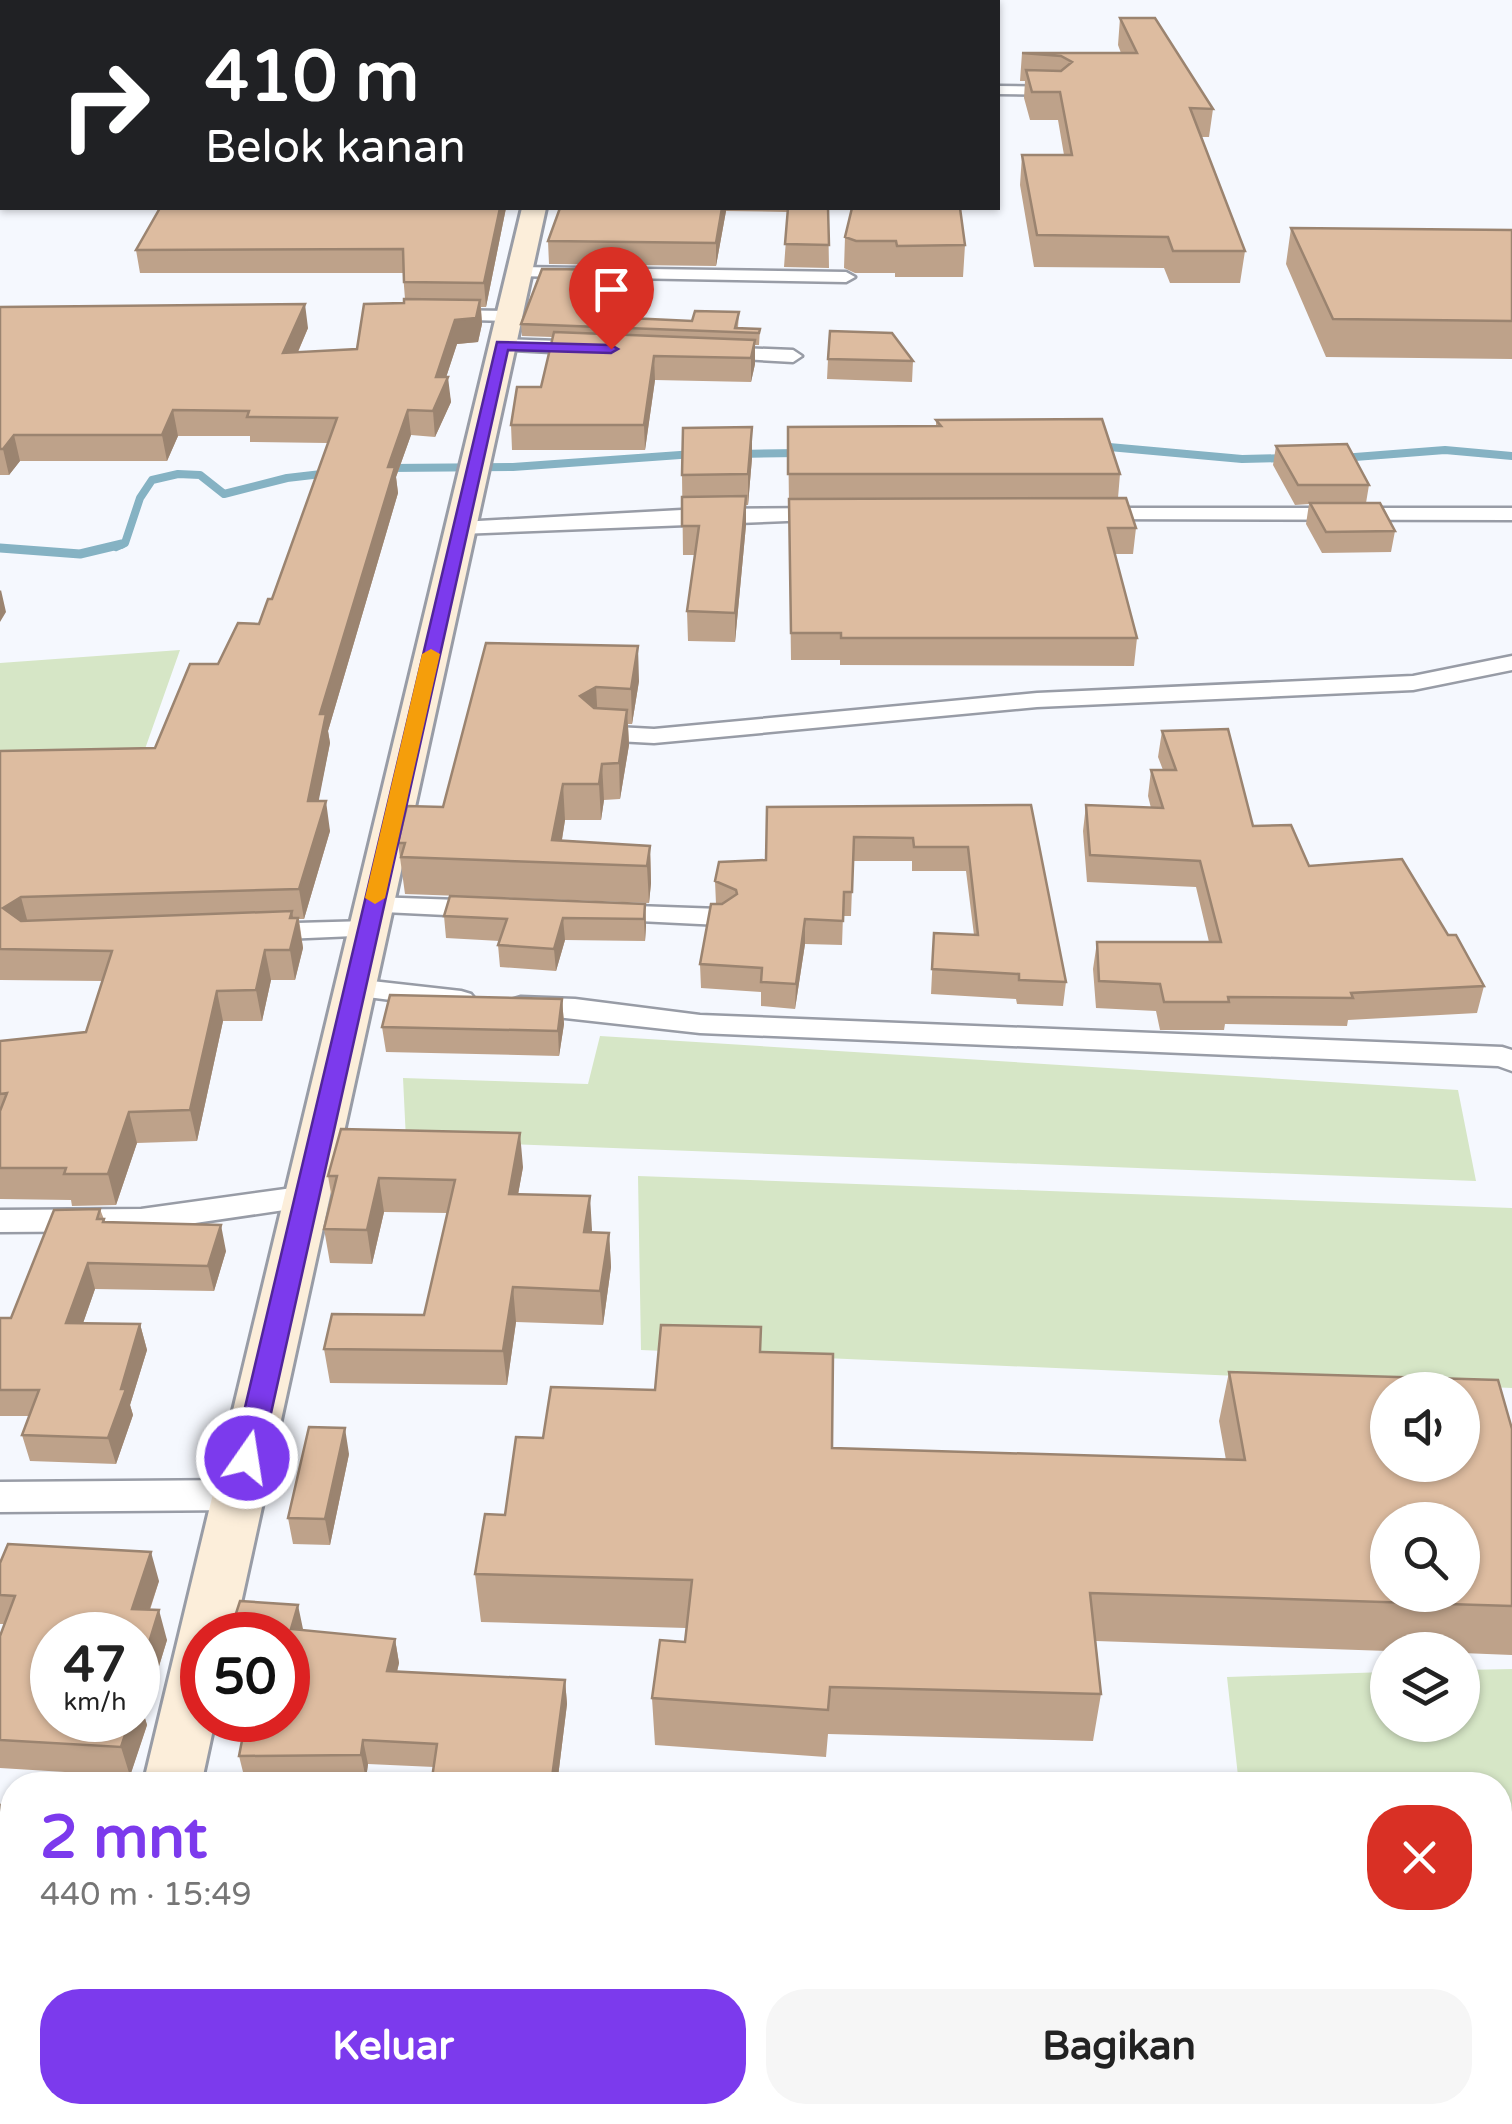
<!DOCTYPE html>
<html lang="id">
<head>
<meta charset="utf-8">
<style>
	body { margin:0; font-family:"Varela Round",sans-serif; background:#f6f6f6; color:#222; height:100vh; display:flex; flex-direction:column; font-size:38px; white-space:nowrap }
	* { box-sizing:border-box; margin:0 }
	p { font-size:32px; color:#767676 }
	.icon { flex:none; width:55px; height:55px; fill:none; stroke:currentColor; stroke-width:2; stroke-linecap:round; stroke-linejoin:round }
	.map { position:relative; flex:1; overflow:hidden }
	.panel { position:absolute; left:0px; top:1772px; width:1512px; height:352px; display:flex; flex-direction:column; background:#fff; border-radius:40px 40px 0 0; box-shadow:0 2px 8px #0004 }
	.panel>* { flex:none }
	.hud { position:absolute; left:0px; top:0px; width:1000px; height:210px; box-shadow:0 2px 8px #0004; background:#202124; color:#fff; overflow:hidden }
	.controls { position:absolute; left:1370px; top:1372px; display:grid; gap:20px }
	.controls a { display:grid; place-items:center; width:110px; height:110px; border-radius:50%; background:#fff; box-shadow:0 2px 8px #0004; font-size:50px }
	.speed { position:absolute; left:30px; top:1612px; display:flex; gap:20px; font-size:50px; font-weight:700; text-align:center }
	.speed>* { display:grid; place-content:center; width:130px; height:130px; border-radius:50%; background:#fff; box-shadow:0 2px 8px #0004; line-height:1 }
	.speed small { font-size:25px; font-weight:400 }
	.speed .limit { border:15px solid #d22; background:#fff; color:#111 }
	.pin { position:absolute; display:grid; place-items:center; width:85px; height:85px; color:#fff; margin:-102px -42px; border-radius:50% 50% 50% 0; rotate:-45deg; box-shadow:0 0 10px #0007 }
	.pin .icon { rotate:45deg }
	.me { position:absolute; width:110px; margin:-55px; rotate:13deg; stroke-linejoin:round; filter:drop-shadow(0 0 8px #0008) }
	.turn { display:flex; align-items:center; gap:35px; height:210px; padding:0 40px; font-size:45px }
	.turn .icon { width:130px; height:130px; stroke-width:2.5 }
	.turn b { display:block; font-size:70px; line-height:85px }
	.round { display:grid; place-items:center; flex:none; width:105px; height:105px; border-radius:40px; background:#f6f6f6 }
	.overview { display:flex; align-items:center; justify-content:space-between; height:170px; padding:0 40px }
	h1 { font-size:60px; font-weight:800; line-height:75px; color:#7c3aed }
	.primary-button { display:flex; gap:20px; margin-top:auto; padding:20px 40px }
	.primary-button a { flex:1; height:115px; border-radius:40px; background:#7c3aed; color:#fff; font-size:40px; font-weight:800; line-height:115px; text-align:center }
	.primary-button a+a { background:#f6f6f6; color:#222 }
	.map>svg:first-child { display:block }
	.green { fill:#d6e6c6 }
	.lines { fill:none; stroke-linecap:round; stroke-linejoin:round }
	.stream-far1 { stroke:#85b2c3; stroke-width:8 }
	.stream { stroke:#85b2c3; stroke-width:9 }
	.street-casing { stroke:#989ca6; stroke-width:5 }
	.secondary-casing { stroke:#989ca6; stroke-width:6 }
	.street { fill:#fff; fill-rule:evenodd }
	.secondary { fill:#fceeda; fill-rule:evenodd }
	.wall { fill:#bea28a }
	.shaded-wall { fill:#9b8470 }
	.building { fill:#ddbca0; stroke:#9b8470; stroke-width:2.5; fill-rule:evenodd }
	.route { fill:#7c3aed; stroke:#51269a; stroke-width:2.5 }
	.slow { fill:#f59e0b }
</style>
</head>
<body>
<div class="map">
<svg width="1512" height="2124" viewBox="0 0 1512 2124">
	<rect width="100%" height="100%" fill="#f5f8fe"/>
	<path class="green" d="M180,650L128,797L0,796V663Z
		M600,1036L1458,1090L1476,1181L406,1140L403,1078L588,1084Z
		M638,1176L1512,1208V1388L641,1350Z
		M1512,1669V2124H668L669,2112H1500V1785H1239L1227,1677L1387,1672L1388,1725H1462L1463,1670Z"/>
	<g class="lines">
		<path class="stream-far1" d="M1098,446L1242,459L1288,458
			M738,454L799,453
			M1342,458L1445,450L1512,456
			M389,468L513,467L694,454
			M116,547L125,543L140,498L152,480L178,474L200,475L224,494L287,478L330,473"/>
		<path class="stream" d="M0,548L80,554L122,544"/>
		<defs>
			<path id="street" d="M998,86L1059,87L1066,91L1059,95L998,94Z
				M0,99H2V107H0Z
				M519,267L846,272L855,277L846,282L513,276V268Z
				M441,310L508,311L517,316L508,321L435,319V311Z
				M502,339L589,342L598,348L589,354L495,349V341Z
				M715,347L793,350L802,356L793,362L708,357L706,353Z
				M829,508L837,509L840,514L837,519L460,534L449,528L460,522L700,509Z
				M1090,508H1512V520L1082,519L1079,514L1082,509Z
				M1512,656V670L1413,690L1037,707L654,743L598,740L586,733L598,726L654,729L1037,693L1413,676Z
				M373,897L487,901L501,909L487,917L363,911L359,905Z
				M608,905L720,909L734,917L720,925L598,919L594,913L598,907Z
				M368,921L382,929L378,935L261,940L247,932L261,924Z
				M354,979L461,991L471,994L476,1000L471,1006L461,1009L344,994L340,988L344,982Z
				M521,997L575,999L700,1015L1502,1047L1512,1050V1071L1498,1066L700,1033L511,1012L506,1006L511,1000Z
				M307,1186L318,1189L323,1197L318,1205L141,1231L0,1232V1210L141,1209Z
				M238,1480L251,1485L256,1495L251,1505L238,1510L0,1512V1482Z"/>
			<path id="secondary" d="M522,208H546L234,1635H202V1720H215L201,1785H143Z
				M64,2112H130L127,2124H61Z"/>
		</defs>
		<use href="#street" class="street-casing"/>
		<use href="#secondary" class="secondary-casing"/>
		<use href="#street" class="street"/>
		<use href="#secondary" class="secondary"/>
	</g>
	<path class="wall" d="M226,0H681L226,2Z
		M1120,18L1213,109L1209,137H1201L1245,251L1240,283H1170L1164,268L1034,267L1020,185L1022,155H1064L1058,120H1030L1024,98L1025,81H1020L1022,53H1121L1118,45Z
		M160,208H506L486,307H481L482,324L478,342L457,344L446,377L451,402L435,437L411,435L396,477L398,493L328,731L330,743L318,801L330,831L304,919H299L303,948L295,980H271L262,1021H223L197,1141L137,1143L116,1205L72,1206L71,1200L0,1199V1041L86,1032L103,981L0,980V751L155,748L218,664L259,624L272,599L328,443L250,442V436H178L167,461H20L9,475H0V307L308,328L298,352L357,349L404,303L405,299L403,273H140L136,250Z
		M560,208H828L829,268L784,267L788,212L726,211L716,266L549,264L548,241Z
		M1291,228L1512,230V359L1326,357L1286,264Z
		M845,237L965,245L963,277H895V273H855L844,268Z
		M639,270L640,282L632,318L692,321L739,312L738,328L760,329L759,345H755V364L751,382L655,380L645,450H512L511,425L541,387L552,337L522,336L521,324Z
		M828,359L913,361L912,382L827,379Z
		M936,420L1120,474L1118,498L1136,528L1133,554H1115L1137,638L1134,666L840,665V660H791L788,427L936,426Z
		M1276,446L1369,485L1366,503L1395,531L1391,552L1322,553L1306,524L1309,504L1295,505L1273,465Z
		M752,458L748,505H746V525L735,642L688,641L687,611L695,555H683L682,475Z
		M486,643L639,681L632,724H628L629,745L620,799L604,800L601,820H565L562,840L650,846L651,883L649,903L405,894L398,843L443,807Z
		M1162,731L1253,826L1309,866L1448,935L1484,986L1477,1013L1348,1020L1347,1026L1225,1024L1224,1030H1160L1156,1011L1096,1008L1093,969L1097,942H1209L1196,887L1087,882L1083,831L1086,805L1151,808L1148,796L1151,770H1163L1158,757Z
		M1031,805L1066,982L1063,1006L1017,1004L1016,999L931,994L934,933L974,935L966,871H912V861H853L851,916H843L842,945L805,944L795,1009L761,1006V992L701,988L700,964L716,904L715,881L766,860L767,807Z
		M645,904L646,926L645,941L565,940L556,971L500,967L498,945L500,941L446,938L444,916Z
		M562,999L564,1024L559,1056L386,1052L382,1027Z
		M523,1167L518,1194L592,1232L609,1233L611,1267L603,1325L516,1322L507,1385L330,1383L324,1349L424,1315L448,1213L384,1212L372,1264L330,1263L324,1229L332,1199L328,1176Z
		M100,1209L105,1222L226,1251L214,1291L95,1289L83,1323L140,1324L147,1350L130,1405L133,1415L116,1464L30,1461L22,1435L29,1416H0V1318H11Z
		M761,1327V1352L832,1448L1226,1460L1219,1421L1229,1372L1512,1429V1655L1462,1653V1650L1388,1651L1096,1641L1101,1694L1093,1741L828,1734L826,1757L655,1745L652,1698L685,1642L686,1628L481,1622L475,1574L543,1438L655,1390Z
		M349,1454L330,1545L293,1544L288,1518Z
		M0,1563L159,1581L150,1610L167,1640L144,1715L147,1725L130,1776L0,1768V1636L4,1624H0Z
		M303,1629V1630L395,1639L399,1663L397,1672L565,1680L567,1704L557,1785H431L434,1767L368,1764L366,1779L245,1780L239,1756L288,1635Z
		M0,1805H12V2029L3,2028L0,2038Z"/>
	<path class="shaded-wall" d="M0,0H41L0,3Z
		M500,208H506L486,307L484,283Z
		M722,208H726V211L716,266V243Z
		M639,270L640,282L630,330L629,318Z
		M480,300L482,324L478,342L457,344L441,393L448,377L451,402L435,437L433,411L436,377L455,320Z
		M305,304L308,328L287,377L283,353Z
		M755,340V364L751,382V358Z
		M654,356L655,380L645,450L644,425Z
		M173,410L178,436L167,461L162,435Z
		M408,410L411,435L396,477L398,493L328,731L330,743L313,830L308,801L320,714L388,467Z
		M752,427V458L748,505V474Z
		M14,435L20,461L9,475L3,449Z
		M746,496V525L735,642V613Z
		M1,590L6,612L0,622V591Z
		M638,646L639,681L632,724L631,689Z
		M596,687L598,722L580,696Z
		M627,710L629,745L620,799L619,763Z
		M602,764L604,800L601,820L599,784Z
		M563,784L565,820L558,863L552,840Z
		M326,801L330,831L304,919L299,889Z
		M650,846L651,883L649,903L647,866Z
		M21,897L29,927L3,908Z
		M645,904L646,926L645,941L644,919Z
		M292,911L295,930L298,918L303,948L295,980L290,950V918Z
		M563,918L565,940L556,971L554,949Z
		M805,919V944L795,1009L796,984Z
		M265,950L271,980L262,1021L256,990Z
		M217,991L223,1021L197,1141L190,1110Z
		M562,999L564,1024L559,1056L558,1031Z
		M129,1112L137,1143L116,1205L108,1174Z
		M520,1133L523,1167L512,1228L509,1194Z
		M379,1178L384,1212L372,1264L367,1230Z
		M590,1196L592,1230L586,1266L584,1232Z
		M221,1225L226,1251L214,1291L208,1266Z
		M609,1233L611,1267L603,1325L600,1291Z
		M88,1263L95,1289L74,1349L66,1323Z
		M513,1287L516,1322L507,1385L503,1351Z
		M140,1324L147,1350L130,1405L133,1415L116,1464L108,1438L121,1389Z
		M345,1428L349,1454L330,1545L325,1519Z
		M151,1552L159,1581L140,1638L132,1609Z
		M298,1605L303,1629L296,1653L291,1629Z
		M159,1610L167,1640L144,1715L147,1725L130,1776L121,1747L130,1720H138V1678Z
		M395,1639L399,1663L391,1695L387,1671Z
		M565,1680L567,1704L557,1785H551Z
		M363,1740L368,1764L366,1779L361,1755Z
		M12,1848V1914L0,1890Z"/>
	<path class="building" d="M283,0H681V2H282Z
		M1120,18H1155L1213,109L1190,108L1245,251H1173L1168,237L1037,235L1022,155H1072L1060,92H1032L1026,70L1061,71L1072,62L1061,56L1022,53H1137Z
		M160,208H500L484,283L404,282L403,249L136,250Z
		M560,208H722L716,243L548,241Z
		M788,208H828L829,245L785,244Z
		M852,208H960L965,245L897,246L896,241H856L845,237Z
		M1291,228L1512,230V321L1333,319Z
		M542,269L639,270L629,318L692,321L695,311L739,312L735,328L760,329L759,333L521,324Z
		M404,299L480,300L476,318L455,320L436,377H448L433,411L408,410L388,467H395L320,714H326L308,801H326L299,889L21,897L3,908L21,921L292,911L290,918H298L290,950H265L256,990L217,991L190,1110L129,1112L108,1174H64L66,1168H0V1111L7,1093L0,1094V1041L86,1032L112,951L0,949V751L155,748L190,664H218L238,623L259,624L268,599H272L337,418L247,417L249,411L173,410L162,435H14L3,449H0V307L305,304L283,353L357,349L364,304L404,303Z
		M830,331L892,333L913,361L828,359Z
		M554,332L755,340L751,358L654,356L644,425H511L517,387H541Z
		M1102,419L1120,474H788V427L941,426L936,420Z
		M752,427L748,474L682,475L683,428Z
		M1347,444L1369,485H1298L1276,446Z
		M746,496L735,613L687,611L699,526H682V497Z
		M1126,498L1136,528H1108L1137,638H841V633H791L789,499Z
		M1310,503H1380L1395,531L1326,532Z
		M486,643L638,646L631,689L596,687L580,696L594,708L627,710L619,763L602,764L599,784H563L552,840L650,846L647,866L401,857L405,843H398L407,806L443,807Z
		M1228,729L1253,826L1291,825L1309,866L1402,859L1448,935H1456L1484,986L1351,993L1353,998L1228,997L1229,1002H1164L1160,984L1099,981L1097,942H1221L1200,861L1090,855L1086,805L1163,808L1151,770H1176L1162,731Z
		M1031,805L1066,982L1019,980V974L932,969L934,933L978,935L968,847H914L913,838L854,837L852,892H844L843,921L805,919L796,984L761,982L762,968L700,964L711,904H722L737,894L736,890L715,881L719,862L766,860L767,807Z
		M450,896L645,904L644,919L563,918L554,949L498,945L507,919L444,916Z
		M390,995L562,999L558,1031L382,1027Z
		M341,1129L520,1133L509,1194L590,1196L584,1232L609,1233L600,1291L513,1287L503,1351L324,1349L332,1314L424,1315L455,1180L379,1178L367,1230L324,1229L337,1176H328Z
		M100,1209L97,1219H104L103,1222L221,1225L208,1266L88,1263L66,1323L140,1324L121,1389H126L108,1438L22,1435L39,1390H0V1318H11L54,1210Z
		M661,1325L761,1327L760,1352L833,1354L832,1448L1245,1460L1229,1372L1498,1380L1512,1429V1606L1090,1593L1101,1694L830,1687L828,1710L652,1698L660,1640L685,1642L692,1580L475,1574L485,1514L505,1515L516,1437L543,1438L551,1387L655,1390ZM1388,1390H1462V1465H1388ZM1388,1520H1462V1595H1388Z
		M309,1427L345,1428L325,1519L288,1518Z
		M8,1544L151,1552L132,1609L159,1610L138,1678V1635H52V1720H130L121,1747L0,1740V1636L15,1596L0,1595V1563Z
		M240,1601L298,1605L291,1629L395,1639L387,1671L565,1680L551,1785H431L437,1744L363,1740L361,1755L239,1756L246,1720H288V1635H229Z
		M0,1805H12V1848L0,1888Z
		M0,1889L12,1890V2002L0,2001Z"/>
	<path class="route" d="M497,342L611,345L618,349L611,353L508,350L261,1458L257,1466L247,1469L237,1466L233,1458Z"/>
	<path class="slow" d="M431,649L440,654L385,898L375,904L365,898L422,654Z"/>
</svg>
<div class="controls">
<a><svg class="icon" aria-label="sound" viewBox="0 0 24 24"><path d="M4 9h4l5-4v14l-5-4H4zM17 9q2 3 0 6"/></svg></a>
<a><svg class="icon" aria-label="search" viewBox="0 0 24 24"><circle cx="10" cy="10" r="6"/><path d="M15 15l6 6"/></svg></a>
<a><svg class="icon" aria-label="layers" viewBox="0 0 24 24"><path d="M12 4l9 5-9 5-9-5zM3 14l9 5 9-5"/></svg></a>
</div>
<div class="speed"><div>47<small>km/h</small></div><div class="limit">50</div></div>
<div class="pin" style="left:611px;top:349px;background:#d93025"><svg class="icon" aria-label="arrive" viewBox="0 0 24 24"><path d="M6 21V4h12l-3 4 3 4H6"/></svg></div>
<svg class="me" style="left:247px;top:1458px" viewBox="-20 -20 40 40"><circle r="17" fill="#7c3aed" stroke="#fff" stroke-width="3"/><path d="M0-11L8 9 0 5-8 9z" fill="#fff"/></svg>
<div class="hud">
<div class="turn"><svg class="icon" aria-label="right" viewBox="0 0 24 24"><path d="M7 20v-9h11M14 6l5 5-5 5"/></svg><div><b>410 m</b>Belok kanan</div></div>
</div>
<section class="panel">
<div class="overview"><div><h1>2 mnt</h1><p>440 m · 15:49</p></div><a class="round" style="background:#d93025;color:#fff"><svg class="icon" aria-label="close" viewBox="0 0 24 24"><path d="M6 6l12 12M18 6L6 18"/></svg></a></div>
<div class="primary-button"><a>Keluar</a><a>Bagikan</a></div>
</section>
</div>
</body>
</html>
